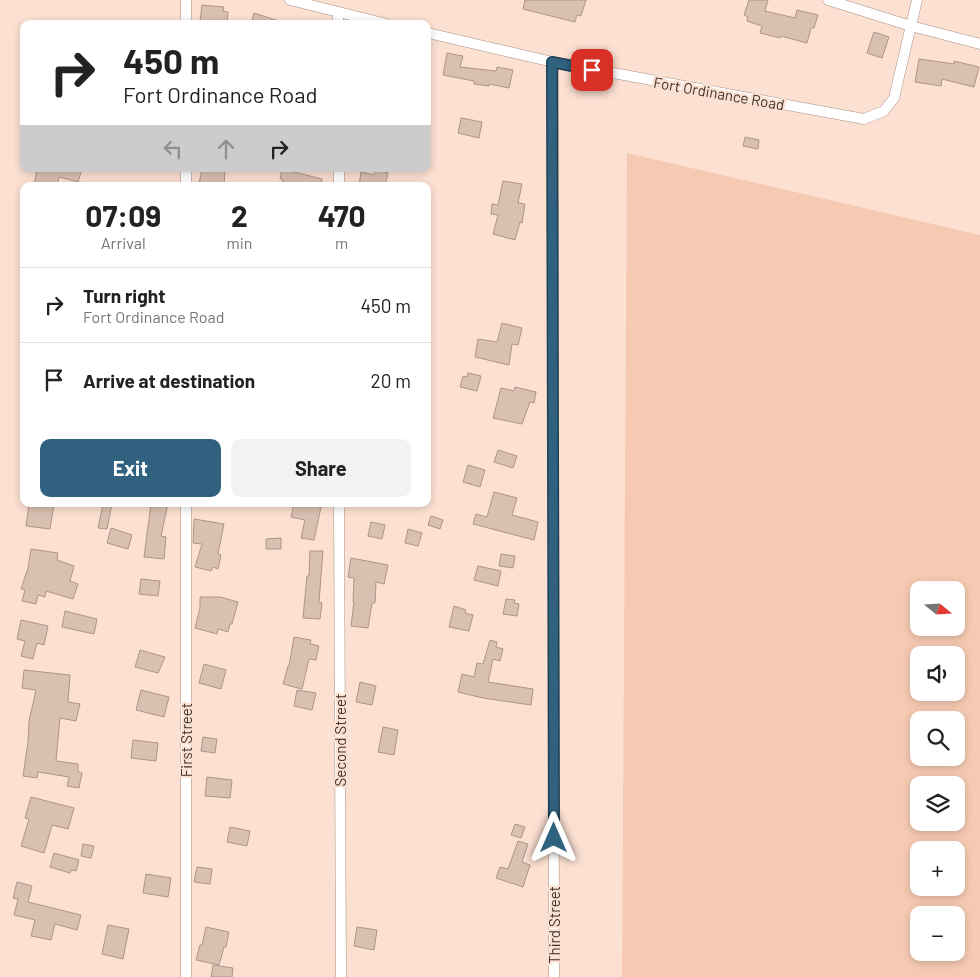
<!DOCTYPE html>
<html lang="en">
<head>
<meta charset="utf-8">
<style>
	body { margin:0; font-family:Barlow,sans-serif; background:#f2f2f2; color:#222; height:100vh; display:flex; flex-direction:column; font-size:19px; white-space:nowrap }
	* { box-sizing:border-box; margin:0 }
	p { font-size:16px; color:#767676 }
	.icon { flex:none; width:28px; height:28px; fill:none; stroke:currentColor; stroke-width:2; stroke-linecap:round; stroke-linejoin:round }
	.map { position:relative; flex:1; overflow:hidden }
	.drawer { position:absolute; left:20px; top:182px; width:411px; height:325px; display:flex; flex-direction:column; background:#fff; border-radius:10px; box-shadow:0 2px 8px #0003 }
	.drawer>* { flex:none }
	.banner { position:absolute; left:20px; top:20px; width:411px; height:152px; border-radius:10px; box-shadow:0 2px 8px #0003; background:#fff; color:#222; overflow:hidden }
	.needle { width:32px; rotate:108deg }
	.tools { position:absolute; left:910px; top:581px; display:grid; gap:10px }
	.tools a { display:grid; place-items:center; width:55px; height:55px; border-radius:10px; background:#fff; box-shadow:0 2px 8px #0003; font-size:25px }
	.pin { position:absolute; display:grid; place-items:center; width:42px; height:42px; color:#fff; margin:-21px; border-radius:10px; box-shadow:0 2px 8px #0006 }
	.me { position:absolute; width:55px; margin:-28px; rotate:0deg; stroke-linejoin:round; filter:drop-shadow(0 0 4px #0008) }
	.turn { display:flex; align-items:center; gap:18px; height:105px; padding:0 20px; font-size:22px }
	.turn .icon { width:65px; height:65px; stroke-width:2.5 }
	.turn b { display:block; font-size:35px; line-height:42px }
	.lanes { display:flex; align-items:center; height:48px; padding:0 20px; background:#0003; justify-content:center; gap:25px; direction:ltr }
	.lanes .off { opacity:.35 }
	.eta { display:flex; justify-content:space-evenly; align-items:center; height:85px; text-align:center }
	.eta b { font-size:30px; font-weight:700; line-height:35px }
	.primary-button { display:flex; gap:10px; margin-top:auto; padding:10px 20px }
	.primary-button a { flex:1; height:58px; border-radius:10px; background:#306280; color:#fff; font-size:20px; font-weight:700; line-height:58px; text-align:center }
	.primary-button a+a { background:#f2f2f2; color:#222 }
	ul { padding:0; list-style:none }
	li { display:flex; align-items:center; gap:15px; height:75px; padding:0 20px; border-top:1px solid #e0e0e0 }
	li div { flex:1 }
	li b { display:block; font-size:19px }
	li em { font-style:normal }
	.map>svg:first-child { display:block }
	.green { fill:#f6cab2; fill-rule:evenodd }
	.building { fill:#dac0b1; stroke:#ae9587 }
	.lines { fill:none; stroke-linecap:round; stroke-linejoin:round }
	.minor-casing { stroke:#a99082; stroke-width:11 }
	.minor { stroke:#fff; stroke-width:10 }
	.route-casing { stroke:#1f4053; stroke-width:12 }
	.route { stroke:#306280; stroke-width:9 }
	.labels { text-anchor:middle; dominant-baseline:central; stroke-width:4.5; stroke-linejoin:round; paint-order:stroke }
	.street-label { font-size:15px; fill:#3c322c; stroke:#fce1d2 }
</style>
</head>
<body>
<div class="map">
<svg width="980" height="977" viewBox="0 0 980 977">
	<rect width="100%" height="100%" fill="#fce1d2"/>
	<path class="green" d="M627,153L980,235V977H622ZM919,590H956V628H919ZM919,655H956V692H919ZM919,720H956V758H919ZM919,785H956V822H919ZM919,850H956V888H919ZM919,915H956V952H919Z"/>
	<path class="building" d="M525,0H586L581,16L577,15L575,22L523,9Z
		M749,0H768L765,11L795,18L797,10L818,15L814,28H811L807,43L781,36L780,38L760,33L762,26L747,21L748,17L744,15Z
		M202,5L224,7L223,11L228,12L227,24L200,21Z
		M254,13L282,22V24H251Z
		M874,32L889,37L882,58L867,53Z
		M447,53L463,56L460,67L496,71L497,67L513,70L509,88L489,84V86L474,84V81L443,75Z
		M919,59L954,64V61L979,67L974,87L942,79L941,86L915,82Z
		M461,118L482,122L479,138L458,133Z
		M745,137L759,140L758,149L743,146Z
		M37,169H82L78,182L59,177L57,186H34Z
		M202,169H225L224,186L209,185V186L199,184Z
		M282,169L322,179L321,186H281L283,179H280Z
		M375,170L388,173L385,186H359L361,172L374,175Z
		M503,181L522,184L518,203L525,204L522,223L520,222L515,240L493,234L498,215L491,214L492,204L498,205Z
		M502,323L522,328L518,345L512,344L509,365L475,357L478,339L497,342Z
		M468,373L481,376L477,391L460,387L463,376L467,377Z
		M515,387L536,392L534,403L530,402L522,424L493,418L501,388L514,391Z
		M498,450L517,456L513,468L494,462Z
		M468,465L485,470L480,487L463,482Z
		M494,492L517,498L512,515L538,522L534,540L473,524L476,514L487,517Z
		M29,504H54L50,529L26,526Z
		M103,504H112L107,529L98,528Z
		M151,504H168L161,536L166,537L164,559L144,557Z
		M294,504L321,507L314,540L301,538L305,520L291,517Z
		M431,516L443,520L440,529L428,525Z
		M194,519L224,524L218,554L221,555L218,569L213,567L211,571L195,567L202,544L193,543Z
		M371,522L385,525L382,539L368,536Z
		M111,528L132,535L128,549L107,543Z
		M408,529L422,533L418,546L405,543Z
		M281,538V549H266V539Z
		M31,549L58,553L57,560L74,566L70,581L78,584L73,599L46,591L45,597L38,595L36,604L22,601L25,590L21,589L28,568Z
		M310,551H323L319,602L322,603L320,619L303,618L307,576H309Z
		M501,554L515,556L513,568L499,566Z
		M351,558L388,565L384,584L376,582L375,603H372L368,628L351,626L354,602H353L354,578L348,577Z
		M478,566L501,571L498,586L474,580Z
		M141,579L160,581L158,596L139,594Z
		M200,597H220L238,602L232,624H230L228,632L218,629L217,634L195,628L200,608Z
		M506,599L515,600L514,603L519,604L517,616L503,614Z
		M454,606L466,610L465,613L473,615L469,631L449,627Z
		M65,611L97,619L94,634L62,627Z
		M21,620L48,626L44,645L37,643L33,659L21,656L25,641L17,639Z
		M294,637L311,640L310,644L319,646L316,660L309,659L302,689L283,684L288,666H289Z
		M490,640L497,642L496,647L503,649L500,661L493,659L488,682L533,689L531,705L483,698L458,692L462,674L474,677L477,663L483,664Z
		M140,650L165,657L158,673L135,667Z
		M204,664L226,670L221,689L199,683Z
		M24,670L70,675L68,702L80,704L76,721L60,718L56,761L78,764V772L82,773L79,788L67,786L69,777L38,772L37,778L23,776L28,742L29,721L36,690L22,688Z
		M360,682L376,686L372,705L356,702Z
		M141,690L169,697L164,717L136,710Z
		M297,690L316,693L312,710L294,706Z
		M383,727L398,730L394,755L378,752Z
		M203,737L217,739L215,753L201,751Z
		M133,740L158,743L156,761L131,758Z
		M207,777L232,780L230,798L205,796Z
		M31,797L74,808L68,829L52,825L44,853L21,846L29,819L25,818Z
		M515,824L525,827L521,838L511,835Z
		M230,827L250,831L247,846L227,842Z
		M518,841L528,844L522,862L530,865L523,887L496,878L500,867L508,869Z
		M83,844L94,846L91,858L81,856Z
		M54,853L79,860L76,871L71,870L70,873L50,867Z
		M197,867L212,869L210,884L194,882Z
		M146,874L171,878L168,897L143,893Z
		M17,882L32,886L28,902L81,915L77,930L55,924L51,940L31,936L35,920L14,915L18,899L13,898Z
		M108,925L129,929L123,959L102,954Z
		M206,927L229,932L226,947H224L219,965L196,960L200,945H202Z
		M357,927L377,930L374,950L354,946Z
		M213,965L233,968L232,977H211Z"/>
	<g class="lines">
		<defs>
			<path id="minor" d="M290,0L387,24
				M828,0L911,26L980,44
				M338,12V24
				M186,24V0
				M428,33L553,62L864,119L884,111L894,98L917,0
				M553,62L554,977
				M339,169V186
				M186,186V169
				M339,504L341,977
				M186,977V504"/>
		</defs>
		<use href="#minor" class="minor-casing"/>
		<use href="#minor" class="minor"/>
	</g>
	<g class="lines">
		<defs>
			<path id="route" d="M554,838L552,62L592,70"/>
		</defs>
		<use href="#route" class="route-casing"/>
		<use href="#route" class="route"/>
	</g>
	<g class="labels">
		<g class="street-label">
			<text transform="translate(719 93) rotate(10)">Fort Ordinance Road</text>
			<text transform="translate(186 740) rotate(-90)">First Street</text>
			<text transform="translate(340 740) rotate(-90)">Second Street</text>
			<text transform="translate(554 925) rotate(-90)">Third Street</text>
		</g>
	</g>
</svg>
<div class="tools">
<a><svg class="needle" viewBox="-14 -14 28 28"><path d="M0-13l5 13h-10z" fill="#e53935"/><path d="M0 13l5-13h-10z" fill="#767676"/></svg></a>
<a><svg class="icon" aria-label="sound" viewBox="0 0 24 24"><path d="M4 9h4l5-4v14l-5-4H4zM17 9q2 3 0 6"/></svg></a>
<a><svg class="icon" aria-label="search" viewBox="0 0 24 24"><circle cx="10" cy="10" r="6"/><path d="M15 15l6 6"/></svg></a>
<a><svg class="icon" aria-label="layers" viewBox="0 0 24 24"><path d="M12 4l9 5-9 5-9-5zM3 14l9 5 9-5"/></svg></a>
<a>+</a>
<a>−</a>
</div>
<div class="pin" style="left:592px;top:70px;background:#d93025"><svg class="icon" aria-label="arrive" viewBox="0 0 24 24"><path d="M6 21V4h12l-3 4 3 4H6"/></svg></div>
<svg class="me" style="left:554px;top:838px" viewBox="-20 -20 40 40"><path d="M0-17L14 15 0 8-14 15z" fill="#306280" stroke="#fff" stroke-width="4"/></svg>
<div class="banner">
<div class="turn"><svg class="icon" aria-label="right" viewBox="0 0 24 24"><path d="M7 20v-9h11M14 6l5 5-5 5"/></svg><div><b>450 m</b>Fort Ordinance Road</div></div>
<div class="lanes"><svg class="icon off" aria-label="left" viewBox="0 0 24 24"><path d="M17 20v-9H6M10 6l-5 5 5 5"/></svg><svg class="icon off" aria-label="ahead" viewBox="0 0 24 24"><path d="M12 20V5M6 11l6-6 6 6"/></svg><svg class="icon" aria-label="right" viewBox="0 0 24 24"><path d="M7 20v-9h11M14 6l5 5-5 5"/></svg></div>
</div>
<section class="drawer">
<div class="eta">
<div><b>07:09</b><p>Arrival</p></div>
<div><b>2</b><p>min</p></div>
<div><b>470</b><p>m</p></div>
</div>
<ul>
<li><svg class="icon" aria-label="right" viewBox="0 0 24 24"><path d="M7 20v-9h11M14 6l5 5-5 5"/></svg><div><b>Turn right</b><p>Fort Ordinance Road</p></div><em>450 m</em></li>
<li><svg class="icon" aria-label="arrive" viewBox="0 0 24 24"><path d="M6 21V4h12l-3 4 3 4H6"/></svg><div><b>Arrive at destination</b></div><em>20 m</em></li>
</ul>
<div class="primary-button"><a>Exit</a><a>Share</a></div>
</section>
</div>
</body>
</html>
